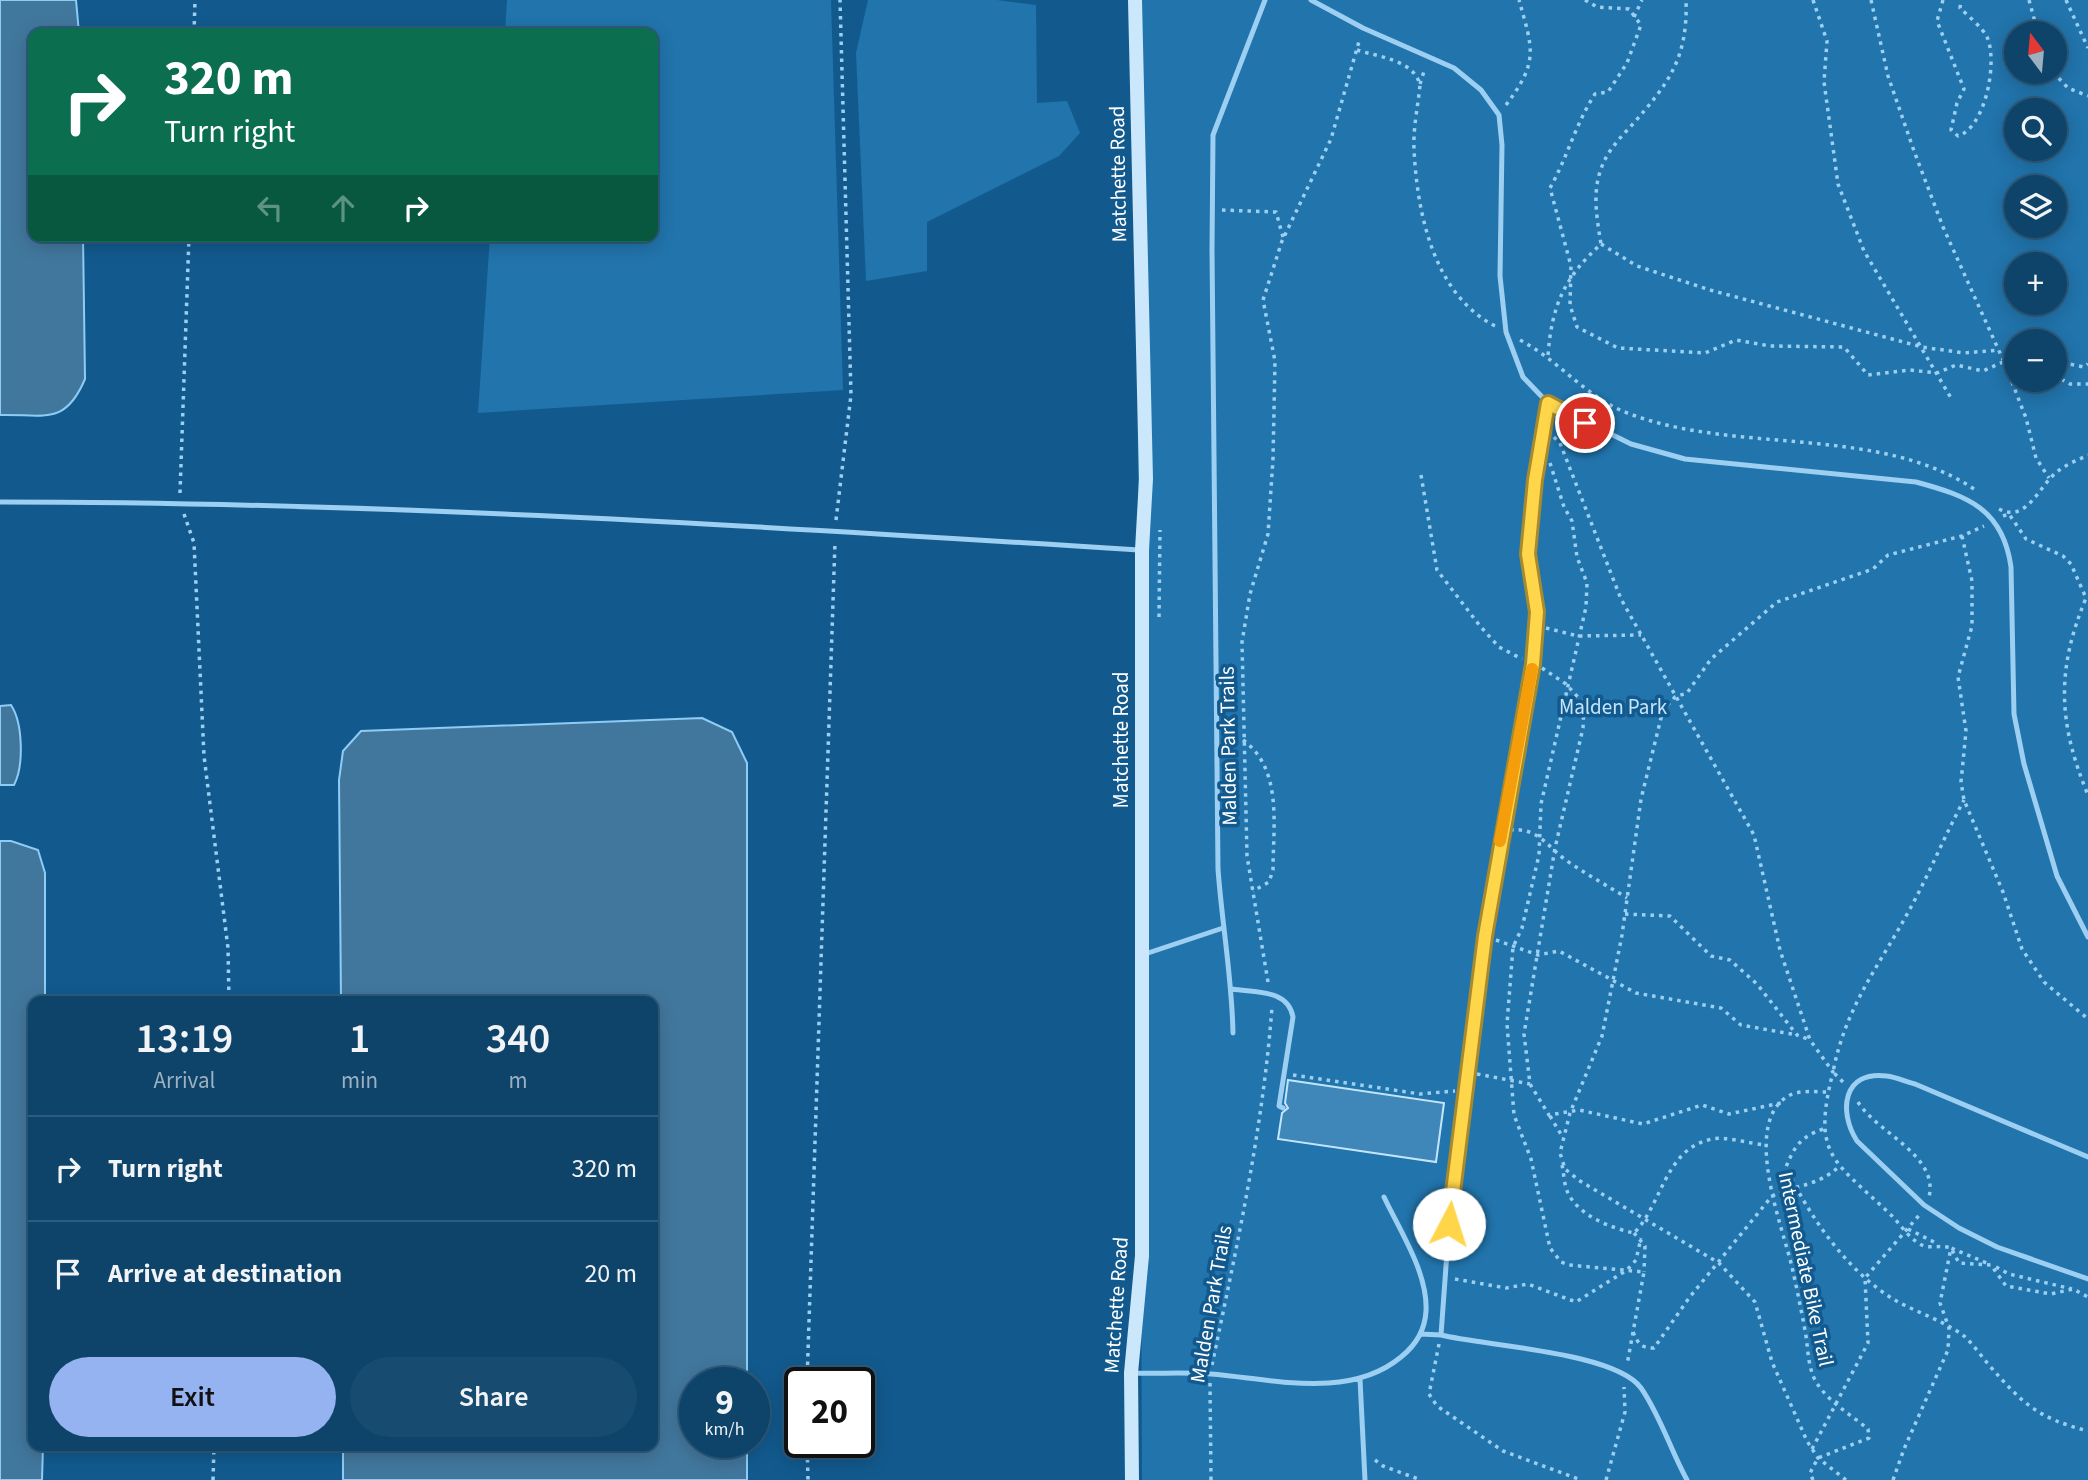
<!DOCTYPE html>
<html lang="en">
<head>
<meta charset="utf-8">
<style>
	body { margin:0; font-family:"Source Sans 3",sans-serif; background:#174b70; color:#f1f3f6; height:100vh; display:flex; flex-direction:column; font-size:26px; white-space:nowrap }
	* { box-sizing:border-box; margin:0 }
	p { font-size:23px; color:#9bb0c1 }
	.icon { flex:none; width:38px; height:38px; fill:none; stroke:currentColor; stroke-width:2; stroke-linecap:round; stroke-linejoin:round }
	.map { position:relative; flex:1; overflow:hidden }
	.drawer { position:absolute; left:28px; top:996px; width:630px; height:455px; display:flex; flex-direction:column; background:#0e446a; border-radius:14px; box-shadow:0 4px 18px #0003,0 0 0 2px #2e5c7e }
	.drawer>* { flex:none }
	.top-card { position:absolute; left:28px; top:28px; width:630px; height:214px; border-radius:14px; box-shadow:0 4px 18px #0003,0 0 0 2px #2e5c7e; background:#0b6e4f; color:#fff; overflow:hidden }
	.needle { width:46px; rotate:344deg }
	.buttons { position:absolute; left:2004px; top:21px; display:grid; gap:14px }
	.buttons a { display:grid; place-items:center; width:63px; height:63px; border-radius:50%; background:#0e446a; box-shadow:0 4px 18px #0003,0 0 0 2px #2e5c7e; font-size:35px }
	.speed { position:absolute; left:679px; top:1367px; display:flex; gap:14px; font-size:35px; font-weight:700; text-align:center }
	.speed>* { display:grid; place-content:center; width:91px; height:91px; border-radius:50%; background:#0e446a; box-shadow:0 4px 18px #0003,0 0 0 2px #2e5c7e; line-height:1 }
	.speed small { font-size:18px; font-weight:400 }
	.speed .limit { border:4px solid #111; border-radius:10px; background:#fff; color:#111 }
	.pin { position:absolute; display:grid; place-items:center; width:60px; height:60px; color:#fff; margin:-30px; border:4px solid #fff; border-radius:50%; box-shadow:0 2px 7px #0007 }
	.me { position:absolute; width:77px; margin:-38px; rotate:5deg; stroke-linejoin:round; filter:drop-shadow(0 0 5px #0008) }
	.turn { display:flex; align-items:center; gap:24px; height:147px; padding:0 21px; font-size:32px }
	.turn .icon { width:91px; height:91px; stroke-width:2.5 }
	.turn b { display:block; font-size:49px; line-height:60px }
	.lanes { display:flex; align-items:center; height:66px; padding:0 21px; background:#0003; justify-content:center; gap:35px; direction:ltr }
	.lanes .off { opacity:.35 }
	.eta { display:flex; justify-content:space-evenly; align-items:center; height:119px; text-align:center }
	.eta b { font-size:42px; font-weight:600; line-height:49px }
	.primary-button { display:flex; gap:14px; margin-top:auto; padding:14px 21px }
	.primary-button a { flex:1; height:80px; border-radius:42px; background:#95b2f1; color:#111; font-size:28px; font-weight:600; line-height:80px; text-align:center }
	.primary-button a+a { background:#174b70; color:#f1f3f6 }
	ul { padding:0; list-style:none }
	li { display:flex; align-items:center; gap:21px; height:105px; padding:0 21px; border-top:2px solid #2e5c7e }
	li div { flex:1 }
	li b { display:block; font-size:26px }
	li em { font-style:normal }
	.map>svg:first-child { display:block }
	.green { fill:#2174ac; fill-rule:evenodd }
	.water { fill:#42779d; stroke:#8eccf5; stroke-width:2 }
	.building { fill:#3f87b9; stroke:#c3e5fc; stroke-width:2 }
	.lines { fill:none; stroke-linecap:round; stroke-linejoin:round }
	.path { stroke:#9ccff1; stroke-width:3.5; stroke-dasharray:3.5 5; stroke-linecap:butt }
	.lane { stroke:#9ccff1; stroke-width:5 }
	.secondary { stroke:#cbe7fc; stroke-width:14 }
	.route-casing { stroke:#a68a30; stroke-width:18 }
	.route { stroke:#ffd54a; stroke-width:12 }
	.slow { stroke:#f59e0b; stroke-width:12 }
	.labels { text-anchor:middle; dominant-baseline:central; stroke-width:7; stroke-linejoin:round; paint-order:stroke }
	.street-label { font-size:21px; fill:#fff; stroke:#125a8e }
	.park-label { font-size:21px; fill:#c3e5fc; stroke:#125a8e }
</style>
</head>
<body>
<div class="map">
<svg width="2088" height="1480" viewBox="0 0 2088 1480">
	<rect width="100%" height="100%" fill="#125a8e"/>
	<path class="green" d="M507,0H831L843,390L478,413L490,236H653V33H505Z
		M868,0H997L1036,5L1037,103L1067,101L1080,133L1059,156L927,222V271L866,281L856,53Z
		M1136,0H2088V1480H1142ZM2016,33H2054V72H2016ZM2016,110H2054V149H2016ZM2016,187H2054V226H2016ZM2016,264H2054V303H2016ZM2016,341H2054V380H2016Z"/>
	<path class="water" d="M0,0H76L79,33H33V236H83L85,379C65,426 45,414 0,415Z
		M11,705C23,723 24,766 14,785H0V706Z
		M702,718L732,732L747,763V1382H695V1442H747V1480H343V1446H653V1001H341L339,780L343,751L361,731Z
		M0,841H11L38,850L45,873V1001H33V1446H43L42,1480H0Z"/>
	<path class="building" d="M1288,1080L1444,1103L1436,1162L1278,1139L1282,1113L1288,1108L1285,1103Z"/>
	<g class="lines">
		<path class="path" d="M1585,0L1597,7L1629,9L1641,25L1627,63L1608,92L1595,94C1576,123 1567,158 1550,188L1571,266L1570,305L1577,327L1618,348L1705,353L1736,340L1770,346L1844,347L1868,375L1910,370L1937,373L1956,365L1983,371L2016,356
			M1813,0L1827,41L1824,82L1838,184L1864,251L1951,398
			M1871,0L1888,76L1914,151L1943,227L2004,362L2026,418L2036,458L2049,478
			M1943,0L1937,21L1964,89L1957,103L1951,130L1958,136C1986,127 1998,61 1987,37C1982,27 1968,16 1960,8L1961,0
			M2029,0L2038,33
			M2066,0L2088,48
			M1634,17L1642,0
			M194,33L195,0
			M1357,50C1379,57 1414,60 1420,85C1418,106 1413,128 1414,149C1417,212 1433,294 1495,326
			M2053,72L2068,88L2088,96
			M1420,84L1425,68
			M1506,105C1539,61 1533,50 1519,0
			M1222,210L1276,212L1283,237
			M1601,244L1637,266L1710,290L1922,347L1964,353L1999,350
			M1520,340C1560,361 1586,398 1630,414C1739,455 1880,424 1977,491
			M1548,355C1552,305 1564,278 1601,244C1597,219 1592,193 1601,169C1607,151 1620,138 1632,125C1669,83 1688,58 1686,0
			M2054,361L2084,367L2088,364
			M2006,367L2016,368
			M2054,375L2070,384H2088
			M1554,437L1560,443L1621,599L1754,835L1780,950L1810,1040L1833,1072C1812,1155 1832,1159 1889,1213C1901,1224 1909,1240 1924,1246C1932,1248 1942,1245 1951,1248L1959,1263L1991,1265L2006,1286L2051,1294L2073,1289L2088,1297
			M1550,463L1564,507L1572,521L1577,557L1587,583L1586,607L1541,804L1539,855L1522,928L1513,947L1507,1024L1514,1115L1531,1159L1550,1248L1561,1262L1569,1265L1644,1272L1627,1365
			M1421,475L1437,570L1480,626L1499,647L1522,659
			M180,493L189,236
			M1999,509C2027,524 2039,485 2058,471C2067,464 2078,460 2088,455
			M184,514L194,543L204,756L228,948L229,1001
			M2003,516L2009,514L2026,539L2063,556L2071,564L2086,598C2056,670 2058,723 2088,795
			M836,520L851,395L840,0
			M1962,536L1972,581V626L1958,677L1966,731L1961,782L1964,800L2003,892L2022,949L2044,982L2088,1019
			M1159,617L1160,530
			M1546,628L1578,636L1641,635
			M1542,668L1566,684L1584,704L1583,728L1555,848L1524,1034L1530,1084L1549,1115L1579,1110L1643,1124L1702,1105L1729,1114L1781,1103
			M1243,740C1283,769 1273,826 1273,870L1269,882L1253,891
			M1510,830C1540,827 1548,849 1570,863C1589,876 1608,886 1627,898
			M1625,914L1670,916L1711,956L1730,960L1757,984L1797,1035L1810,1040
			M1496,940L1538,955L1559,951L1636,993L1721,1008L1741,1025L1797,1035
			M1268,982L1247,856L1242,642L1250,594L1268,534L1273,459L1275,361L1263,300L1282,241L1331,139L1360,38
			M1477,1074L1530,1084
			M1293,1075L1420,1094L1455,1091
			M1843,1082L1833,1072C1846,1005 1880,965 1911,907C1930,872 1945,835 1964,800
			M1858,1102C1877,1133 1939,1155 1929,1197
			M1550,1116L1562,1136
			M1823,1129C1801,1137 1795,1145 1786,1167C1809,1216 1846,1270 1893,1299C1915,1312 1943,1320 1964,1336C1973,1344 1981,1356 1989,1365C2022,1403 2037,1418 2088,1431
			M1562,1165C1564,1174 1564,1185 1568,1193C1579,1216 1611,1228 1634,1233C1662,1205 1665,1148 1712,1139C1727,1136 1750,1144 1766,1145
			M1908,1229L1938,1244
			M1634,1233L1645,1246L1644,1272
			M1996,1267L2009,1274L2072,1289
			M1455,1279L1506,1288L1528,1284L1576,1302L1627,1270L1636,1260L1641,1238
			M1633,1332C1638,1343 1640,1348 1654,1348L1689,1298L1772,1196C1800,1183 1814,1188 1840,1166
			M1439,1344L1429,1394L1437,1406L1503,1451L1581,1480
			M1212,1365C1237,1246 1263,1128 1272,1007
			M807,1382L835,542
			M1210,1383L1211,1480
			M807,1442L808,1480
			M1812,1449L1868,1343L1865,1278L1921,1213
			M1375,1460L1383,1466L1421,1480
			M213,1480L214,1446
			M1606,1480L1625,1412L1624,1387
			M1813,1480L1810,1473L1818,1458L1869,1438L1868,1429C1850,1414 1825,1400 1814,1378C1808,1364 1808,1350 1806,1336C1802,1313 1797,1290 1792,1267C1783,1228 1743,1129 1785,1098C1797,1089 1814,1092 1827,1092
			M1846,1480L1818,1458L1807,1441L1772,1362L1755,1302L1719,1263L1580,1181L1565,1169L1560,1153L1570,1113L1602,1036L1622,935L1641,799L1663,710L1675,697L1687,693L1711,659L1777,602L1873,569L1888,555L1962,536L1984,526
			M1893,1480L1904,1449L1948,1350L1949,1328L1940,1303L1951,1248L1989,1264"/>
		<path class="lane" d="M1311,0L1363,28L1454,68L1481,90L1499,115L1502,145L1500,276L1506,332L1523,377L1548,403L1631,444L1685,459L1916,482C1968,496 2003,509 2011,567L2014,714L2024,764L2057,876L2088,937
			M0,502C380,502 760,526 1139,550
			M1145,954L1223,928
			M1232,989C1256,993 1288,989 1293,1017L1279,1106L1283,1108
			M1233,1033C1232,978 1222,924 1218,869L1212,250L1213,135L1265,0
			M2088,1157L1915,1084C1906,1082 1896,1077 1887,1076C1843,1070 1838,1111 1857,1141L1924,1205L1959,1228L1997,1247L2088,1279
			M1421,1334L1441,1335L1451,1197L1466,1072L1501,831L1533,665L1537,612L1528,554L1535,480L1546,429L1548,403
			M1441,1335C1486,1346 1615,1352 1641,1388C1660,1415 1671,1451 1687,1480
			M1131,1373C1157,1374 1185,1372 1211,1374C1273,1379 1349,1400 1401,1357C1416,1345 1425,1330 1426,1311C1428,1273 1400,1231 1384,1197
			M1360,1379L1365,1480"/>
		<path class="secondary" d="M1132,1480L1131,1373L1142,1256V550L1146,479L1135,0"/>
	</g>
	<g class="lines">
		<defs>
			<path id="route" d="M1449,1224L1485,936L1533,664L1537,612L1528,554L1535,480L1548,403L1585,423"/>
		</defs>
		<use href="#route" class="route-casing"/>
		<use href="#route" class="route"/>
		<path class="slow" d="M1500,841L1532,669"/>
	</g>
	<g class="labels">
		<g class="street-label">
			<text transform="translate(1118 174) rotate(-91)">Matchette Road</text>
			<text transform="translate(1121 740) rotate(-90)">Matchette Road</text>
			<text transform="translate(1228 746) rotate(-91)">Malden Park Trails</text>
			<text transform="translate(1806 1269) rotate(78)">Intermediate Bike Trail</text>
			<text transform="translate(1211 1304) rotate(-80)">Malden Park Trails</text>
			<text transform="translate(1116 1305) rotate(-86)">Matchette Road</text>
		</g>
		<g class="park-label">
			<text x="1613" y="707">Malden Park</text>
		</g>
	</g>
</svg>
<div class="buttons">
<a><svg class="needle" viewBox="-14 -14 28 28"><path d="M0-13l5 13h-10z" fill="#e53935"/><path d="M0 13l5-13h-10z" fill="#9bb0c1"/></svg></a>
<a><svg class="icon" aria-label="search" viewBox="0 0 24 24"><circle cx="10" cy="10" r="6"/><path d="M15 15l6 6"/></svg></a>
<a><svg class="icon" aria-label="layers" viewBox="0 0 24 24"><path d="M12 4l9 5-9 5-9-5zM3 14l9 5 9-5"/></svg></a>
<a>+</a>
<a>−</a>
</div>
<div class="speed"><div>9<small>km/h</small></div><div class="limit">20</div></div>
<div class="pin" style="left:1585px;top:423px;background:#d93025"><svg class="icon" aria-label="arrive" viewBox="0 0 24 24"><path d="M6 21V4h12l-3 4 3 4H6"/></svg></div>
<svg class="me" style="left:1449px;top:1224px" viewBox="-20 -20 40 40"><circle r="19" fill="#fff"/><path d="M0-13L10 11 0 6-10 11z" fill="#ffd54a"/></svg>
<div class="top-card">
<div class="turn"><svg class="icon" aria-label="right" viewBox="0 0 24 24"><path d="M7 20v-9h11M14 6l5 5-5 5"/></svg><div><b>320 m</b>Turn right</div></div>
<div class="lanes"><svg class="icon off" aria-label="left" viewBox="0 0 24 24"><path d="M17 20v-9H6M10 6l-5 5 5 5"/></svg><svg class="icon off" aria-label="ahead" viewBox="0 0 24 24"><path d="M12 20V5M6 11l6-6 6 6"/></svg><svg class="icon" aria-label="right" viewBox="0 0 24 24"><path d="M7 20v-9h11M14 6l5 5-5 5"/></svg></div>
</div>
<section class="drawer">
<div class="eta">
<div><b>13:19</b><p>Arrival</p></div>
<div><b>1</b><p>min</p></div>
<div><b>340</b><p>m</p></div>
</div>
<ul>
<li><svg class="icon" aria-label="right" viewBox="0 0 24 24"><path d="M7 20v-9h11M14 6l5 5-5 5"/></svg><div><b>Turn right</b></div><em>320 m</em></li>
<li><svg class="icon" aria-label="arrive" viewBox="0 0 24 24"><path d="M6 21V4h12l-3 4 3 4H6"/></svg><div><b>Arrive at destination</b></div><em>20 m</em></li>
</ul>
<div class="primary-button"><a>Exit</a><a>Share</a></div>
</section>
</div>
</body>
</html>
